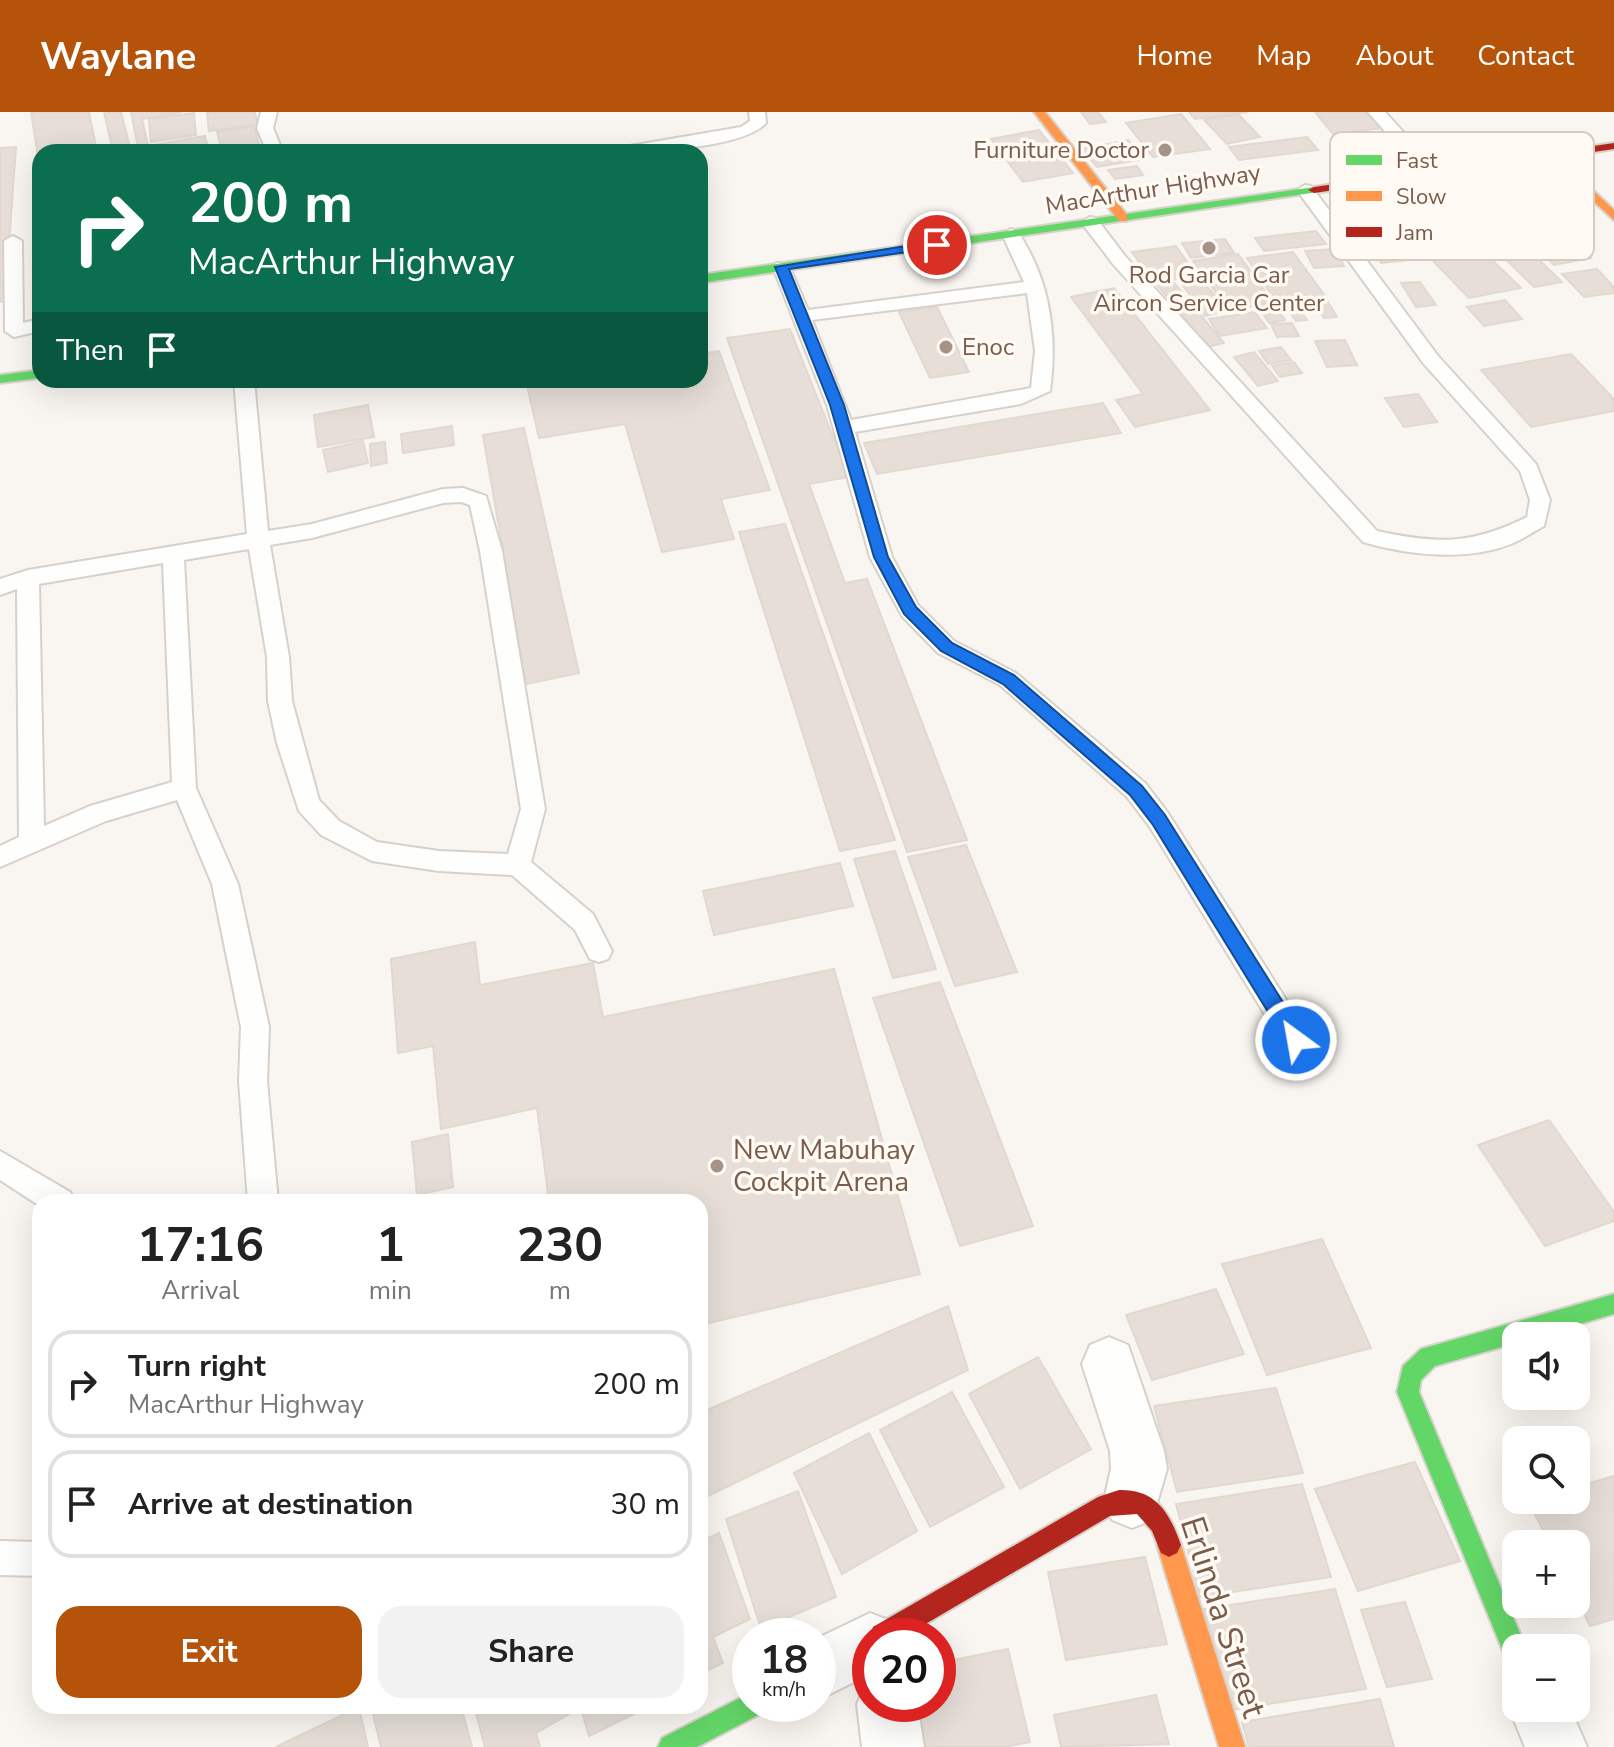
<!DOCTYPE html>
<html lang="en">
<head>
<meta charset="utf-8">
<style>
	body { margin:0; font-family:"Nunito Sans",sans-serif; background:#f2f2f2; color:#222; height:100vh; display:flex; flex-direction:column; font-size:30px; white-space:nowrap }
	* { box-sizing:border-box; margin:0 }
	p { font-size:26px; color:#767676 }
	.icon { flex:none; width:44px; height:44px; fill:none; stroke:currentColor; stroke-width:2; stroke-linecap:round; stroke-linejoin:round }
	.map { position:relative; flex:1; overflow:hidden }
	.sheet { position:absolute; left:32px; top:1082px; width:676px; height:520px; display:flex; flex-direction:column; background:#fff; border-radius:24px; box-shadow:0 8px 32px #0002 }
	.sheet>* { flex:none }
	.banner { position:absolute; left:32px; top:32px; width:676px; height:244px; border-radius:24px; box-shadow:0 8px 32px #0002; background:#0b6e4f; color:#fff; overflow:hidden }
	.tools { position:absolute; left:1502px; top:1210px; display:grid; gap:16px }
	.tools a { display:grid; place-items:center; width:88px; height:88px; border-radius:16px; background:#fff; box-shadow:0 8px 32px #0002; font-size:40px }
	.speed { position:absolute; left:732px; top:1506px; display:flex; gap:16px; font-size:40px; font-weight:700; text-align:center }
	.speed>* { display:grid; place-content:center; width:104px; height:104px; border-radius:50%; background:#fff; box-shadow:0 8px 32px #0002; line-height:1 }
	.speed small { font-size:20px; font-weight:400 }
	.speed .limit { border:12px solid #d22; background:#fff; color:#111 }
	.pin { position:absolute; display:grid; place-items:center; width:68px; height:68px; color:#fff; margin:-34px; border:4px solid #fff; border-radius:50%; box-shadow:0 2px 8px #0007 }
	.me { position:absolute; width:88px; margin:-44px; rotate:328deg; stroke-linejoin:round; filter:drop-shadow(0 0 6px #0008) }
	.turn { display:flex; align-items:center; gap:28px; height:168px; padding:0 24px; font-size:36px }
	.turn .icon { width:104px; height:104px; stroke-width:2.5 }
	.turn b { display:block; font-size:56px; line-height:68px }
	.then { display:flex; align-items:center; height:76px; padding:0 24px; background:#0003; gap:16px; font-size:30px }
	.eta { display:flex; justify-content:space-evenly; align-items:center; height:136px; text-align:center }
	.eta b { font-size:48px; font-weight:700; line-height:56px }
	.action { display:flex; gap:16px; margin-top:auto; padding:16px 24px }
	.action a { flex:1; height:92px; border-radius:24px; background:#b45309; color:#fff; font-size:32px; font-weight:700; line-height:92px; text-align:center }
	.action a+a { background:#f2f2f2; color:#222 }
	ul { padding:0; list-style:none }
	li { display:flex; align-items:center; gap:24px; height:108px; margin:0 16px 12px; padding:0 8px; border:4px solid #e0e0e0; border-radius:24px }
	li div { flex:1 }
	li b { display:block; font-size:30px }
	li em { font-style:normal }
	header { display:flex; align-items:center; gap:48px; box-sizing:border-box; height:112px; padding:0 40px; background:#b45309; color:#fff }
	header strong { font-size:38px }
	nav { display:flex; gap:44px; margin-inline-start:auto; font-size:28px }
	.map>svg:first-child { display:block }
	.building { fill:#e6ded7; stroke:#e2d8d2; stroke-width:2 }
	.lines { fill:none; stroke-linecap:round; stroke-linejoin:round }
	.lane-casing { stroke:#d7d1cb; stroke-width:4 }
	.street-casing { stroke:#d7d1cb; stroke-width:4 }
	.fast-casing { stroke:#d9d2cb; stroke-width:4 }
	.slow-casing { stroke:#d9d2cb; stroke-width:4 }
	.jam-casing { stroke:#d9d2cb; stroke-width:4 }
	.lane { fill:#fefefd; fill-rule:evenodd }
	.street { fill:#fefefd; fill-rule:evenodd }
	.fast { fill:#63d668; fill-rule:evenodd }
	.slow { fill:#ff974d; fill-rule:evenodd }
	.jam { fill:#b3261e; fill-rule:evenodd }
	.route { fill:#1a73e8; stroke:#114b97; stroke-width:2 }
	.poi-dot { fill:#a69286; stroke:#fffaf3; stroke-width:3 }
	.labels { text-anchor:middle; dominant-baseline:central; stroke-width:7; stroke-linejoin:round; paint-order:stroke }
	.far-poi-label { font-size:24px; fill:#7a5c4d; stroke:#fffaf3; text-anchor:end }
	.far-street-label { font-size:24px; fill:#7a5c4d; stroke:#fffaf3 }
	.poi-label { font-size:28px; fill:#7a5c4d; stroke:#fffaf3; text-anchor:start }
	.near-street-label { font-size:34px; fill:#7a5c4d; stroke:#fffaf3 }
	.key { fill:#fffaf3; stroke:#d7cbc1; stroke-width:2 }
	.key-label { font-size:22px; fill:#7a5c4d }
</style>
</head>
<body>
<header>
<strong>Waylane</strong>
<nav><a>Home</a><a>Map</a><a>About</a><a>Contact</a></nav>
</header>
<div class="map">
<svg width="1614" height="1635" viewBox="0 0 1614 1635">
	<rect width="100%" height="100%" fill="#f9f5f0"/>
	<path class="building" d="M31,0H89L97,40H40L39,51Z
		M104,0H121L131,40H113Z
		M131,0H182L142,7L148,34L205,24L207,32L165,40H139Z
		M207,0H255L257,12L209,19Z
		M1081,0H1098L1106,10L1090,12Z
		M1189,0H1248L1195,7Z
		M1315,0H1370L1384,16L1333,22Z
		M194,1L196,23L151,30L149,7Z
		M1181,2L1210,37L1153,45L1126,11Z
		M1238,2L1260,25L1227,32L1204,8Z
		M254,14L260,36L222,40L217,20Z
		M1039,18L1073,61L1023,70L991,27Z
		M1307,25L1318,38L1239,48L1229,35Z
		M1128,28L1144,47L1097,55L1081,37Z
		M16,35L5,189L0,190V36Z
		M1137,54L1143,63L1115,67L1108,58Z
		M1440,97L1521,176L1469,186L1391,106Z
		M1384,112L1410,148L1381,151L1355,115Z
		M1316,119L1326,132L1264,139L1255,126Z
		M1225,127L1234,141L1191,146L1182,131Z
		M1176,134L1197,164L1153,171L1132,140Z
		M1578,134L1591,146L1554,153L1542,141Z
		M1527,136L1562,170L1534,175L1499,141Z
		M1335,137L1344,154L1314,156L1305,139Z
		M1293,140L1325,184L1277,191L1247,146Z
		M1238,142L1273,190L1229,199L1193,149Z
		M1597,157L1614,175V181L1584,185L1562,162Z
		M1201,167L1227,199L1205,204L1181,171Z
		M1420,170L1436,193L1416,195L1401,171Z
		M1174,171L1224,231L1208,235L1158,174Z
		M1114,176L1210,298L1135,315L1116,288L1143,282L1071,185Z
		M1326,187L1337,205L1324,206L1313,188Z
		M1505,188L1522,207L1484,214L1467,195Z
		M1274,192L1285,208L1269,211L1258,194Z
		M937,195L969,260L930,266L899,200Z
		M1297,195L1307,208L1296,209L1287,196Z
		M1255,200L1267,216L1220,224L1209,207Z
		M1292,211L1299,224L1277,225L1271,212Z
		M790,217L849,365L809,372L845,471L867,467L967,728L907,740L727,226Z
		M1345,228L1357,253L1327,255L1315,229Z
		M1281,235L1291,248L1268,252L1259,239Z
		M719,239L770,378L721,387L734,427L662,440L625,312L539,326L526,269L700,268V242Z
		M1254,240L1278,269L1258,274L1234,245Z
		M1571,242L1614,287V299L1531,315L1481,258Z
		M1294,250L1302,261L1280,265L1272,254Z
		M1418,282L1437,310L1404,315L1385,286Z
		M1103,291L1121,321L877,362L864,331Z
		M368,293L374,325L318,335L314,303Z
		M452,314L454,333L403,341L401,322Z
		M524,316L579,561L526,572L483,323Z
		M363,329L368,351L328,360L323,338Z
		M385,330L387,351L371,354L370,332Z
		M785,412L895,728L840,739L739,420Z
		M966,733L1017,860L955,874L908,745Z
		M895,739L936,857L893,866L854,747Z
		M840,751L853,794L714,823L703,779Z
		M475,830L480,873L593,851L603,905L834,857L920,1162L700,1213V1090H549L537,996L441,1017L433,934L398,941L391,847Z
		M940,870L1033,1114L960,1134L873,886Z
		M1549,1008L1614,1100V1109L1545,1134L1478,1033Z
		M448,1022L453,1075L417,1083L412,1030Z
		M1322,1127L1371,1236L1267,1263L1222,1152Z
		M1216,1177L1244,1242L1152,1268L1126,1203Z
		M948,1194L968,1258L700,1388V1301Z
		M1038,1245L1091,1337L1020,1377L969,1282Z
		M1276,1276L1303,1361L1177,1380L1154,1294Z
		M952,1280L1004,1375L930,1415L880,1318Z
		M869,1321L917,1419L842,1462L794,1361Z
		M1415,1350L1460,1449L1358,1479L1315,1377Z
		M1614,1364V1507L1590,1514L1576,1485V1432H1550L1528,1389L1576,1388V1375Z
		M1302,1372L1331,1465L1200,1485L1176,1392Z
		M798,1379L836,1485L761,1517L726,1407Z
		M719,1421L750,1507L713,1525L723,1551L700,1562V1430Z
		M1145,1445L1167,1532L1066,1548L1048,1460Z
		M1335,1477L1366,1577L1230,1598L1204,1497Z
		M1405,1490L1432,1567L1387,1575L1361,1498Z
		M1008,1537L1030,1630L1004,1635H923L915,1592H938V1551Z
		M1156,1583L1169,1632L1061,1635L1054,1603Z
		M1380,1587L1394,1635H1249L1242,1610Z
		M371,1594H461L472,1635H381Z
		M474,1594H569L571,1601L536,1621L540,1635H485Z
		M580,1594H634L636,1601L589,1624Z
		M359,1595L368,1635H276Z"/>
	<g class="lines">
		<defs>
			<path id="lane" d="M261,0H277L273,16L283,40H267L257,16Z
				M749,0H765L766,11C743,36 650,40 616,40L624,35L741,15L750,9Z
				M1368,0H1385L1436,56V64H1424Z
				M1305,73L1311,74L1438,244L1536,352L1550,388L1544,414C1533,420 1523,427 1511,432C1466,450 1408,443 1363,430L1113,152L1081,110L1090,105L1096,106L1125,144L1377,419C1438,432 1471,433 1527,405L1530,388L1520,359L1424,252L1297,78Z
				M1011,117C1020,119 1022,127 1027,135C1051,178 1057,228 1050,279L1021,292L855,320L892,445L918,493L954,529L1016,561L1145,671L1168,701L1306,919L1310,928L1306,937L1296,940L1286,937L1150,715L1127,685L1000,573L938,541L902,504L870,445L827,293L773,155L776,151H788L808,198L1024,170L1002,122ZM1027,181L1035,239L1031,276L851,308L812,208Z
				M13,124L22,129L23,211L40,207V219L14,225L5,219L4,129Z
				M234,268H254L268,419L312,412L443,377L463,376L486,384L502,439L545,697L531,750L593,802L612,839L608,847L599,850L590,847L575,818L512,763L439,759L372,749L321,723L299,699L277,631L268,589L267,545L249,437L184,448L196,676L238,772L269,915L267,969L278,1090H248L239,969L241,915L212,772L177,688L106,709L0,755V734L19,725L17,477L0,483V467L28,458L247,422ZM461,390L470,393L480,439L521,697L508,742L439,739L377,730L339,709L319,688L292,589L289,545L270,433L312,426L443,391ZM163,451L172,670L90,694L44,714L39,472Z
				M0,1039L70,1080L75,1090H40V1094L0,1068Z
				M0,1429L40,1430V1464L0,1463Z"/>
			<path id="street" d="M1109,1225L1128,1233L1164,1339L1167,1357L1152,1408L1132,1416L1112,1408L1104,1388L1111,1357L1110,1339L1082,1252L1090,1233Z
				M870,1501L891,1509L897,1524H870V1562L818,1588V1526Z
				M870,1569V1592H917L924,1635H862L857,1592L866,1571Z
				M1516,1579V1596H1570L1587,1635H1525L1509,1596Z"/>
			<path id="fast" d="M1314,75L1320,78L1318,80L700,171V163Z
				M40,258V266L0,271V263Z
				M1614,1182V1202L1539,1224H1516V1231L1435,1254L1421,1268L1419,1280L1526,1536H1516V1552L1507,1549L1397,1280L1403,1254L1421,1237Z
				M750,1581V1592H765L762,1601L697,1635H658L662,1626Z"/>
			<path id="slow" d="M1034,0H1045L1127,103V109H1119Z
				M1545,41H1553L1614,98V108L1545,45Z
				M1169,1421L1177,1425L1181,1433L1245,1635H1219L1157,1433L1161,1425Z"/>
			<path id="jam" d="M1614,31V37L1314,81L1308,78L1314,75Z
				M1119,1378C1157,1377 1170,1402 1181,1433L1177,1441L1169,1445L1161,1441L1152,1419L1137,1402L1110,1404L905,1524H870L873,1515L1098,1385Z"/>
		</defs>
		<use href="#lane" class="lane-casing"/>
		<use href="#street" class="street-casing"/>
		<use href="#fast" class="fast-casing"/>
		<use href="#slow" class="slow-casing"/>
		<use href="#jam" class="jam-casing"/>
		<use href="#lane" class="lane"/>
		<use href="#street" class="street"/>
		<use href="#fast" class="fast"/>
		<use href="#slow" class="slow"/>
		<use href="#jam" class="jam"/>
	</g>
	<path class="route" d="M937,129L944,133L942,135L789,157L844,293L888,445L916,495L952,531L1014,563L1142,674L1165,703L1303,922L1306,928L1303,934H1289L1153,713L1130,683L1003,572L941,539L904,502L874,445L830,293L775,155Z"/>
	<g class="poi-dot">
		<circle cx="1165" cy="38" r="8"/>
		<circle cx="1209" cy="136" r="8"/>
		<circle cx="946" cy="235" r="8"/>
		<circle cx="717" cy="1054" r="8"/>
	</g>
	<g class="labels">
		<g class="far-poi-label">
			<text x="1149" y="38">Furniture Doctor</text>
			<text x="1209" y="163" text-anchor="middle">Rod Garcia Car<tspan x="1209" dy="28">Aircon Service Center</tspan></text>
			<text x="962" y="235" text-anchor="start">Enoc</text>
		</g>
		<g class="far-street-label">
			<text transform="translate(1153 77) rotate(-9)">MacArthur Highway</text>
		</g>
		<g class="poi-label">
			<text x="733" y="1038">New Mabuhay<tspan x="733" dy="32">Cockpit Arena</tspan></text>
		</g>
		<g class="near-street-label">
			<text transform="translate(1223 1505) rotate(72)">Erlinda Street</text>
		</g>
	</g>
	<rect x="1330" y="20" width="264" height="128" rx="12" class="key"/>
	<rect x="1346" y="43" width="36" height="10" fill="#63d668"/>
	<rect x="1346" y="79" width="36" height="10" fill="#ff974d"/>
	<rect x="1346" y="115" width="36" height="10" fill="#b3261e"/>
	<g class="key-label">
		<text x="1396" y="56">Fast</text>
		<text x="1396" y="92">Slow</text>
		<text x="1396" y="128">Jam</text>
	</g>
</svg>
<div class="tools">
<a><svg class="icon" aria-label="sound" viewBox="0 0 24 24"><path d="M4 9h4l5-4v14l-5-4H4zM17 9q2 3 0 6"/></svg></a>
<a><svg class="icon" aria-label="search" viewBox="0 0 24 24"><circle cx="10" cy="10" r="6"/><path d="M15 15l6 6"/></svg></a>
<a>+</a>
<a>−</a>
</div>
<div class="speed"><div>18<small>km/h</small></div><div class="limit">20</div></div>
<div class="pin" style="left:937px;top:133px;background:#d93025"><svg class="icon" aria-label="arrive" viewBox="0 0 24 24"><path d="M6 21V4h12l-3 4 3 4H6"/></svg></div>
<svg class="me" style="left:1296px;top:928px" viewBox="-20 -20 40 40"><circle r="17" fill="#1a73e8" stroke="#fff" stroke-width="3"/><path d="M0-11L8 9 0 5-8 9z" fill="#fff"/></svg>
<div class="banner">
<div class="turn"><svg class="icon" aria-label="right" viewBox="0 0 24 24"><path d="M7 20v-9h11M14 6l5 5-5 5"/></svg><div><b>200 m</b>MacArthur Highway</div></div>
<div class="then">Then<svg class="icon" aria-label="arrive" viewBox="0 0 24 24"><path d="M6 21V4h12l-3 4 3 4H6"/></svg></div>
</div>
<section class="sheet">
<div class="eta">
<div><b>17:16</b><p>Arrival</p></div>
<div><b>1</b><p>min</p></div>
<div><b>230</b><p>m</p></div>
</div>
<ul>
<li><svg class="icon" aria-label="right" viewBox="0 0 24 24"><path d="M7 20v-9h11M14 6l5 5-5 5"/></svg><div><b>Turn right</b><p>MacArthur Highway</p></div><em>200 m</em></li>
<li><svg class="icon" aria-label="arrive" viewBox="0 0 24 24"><path d="M6 21V4h12l-3 4 3 4H6"/></svg><div><b>Arrive at destination</b></div><em>30 m</em></li>
</ul>
<div class="action"><a>Exit</a><a>Share</a></div>
</section>
</div>
</body>
</html>
